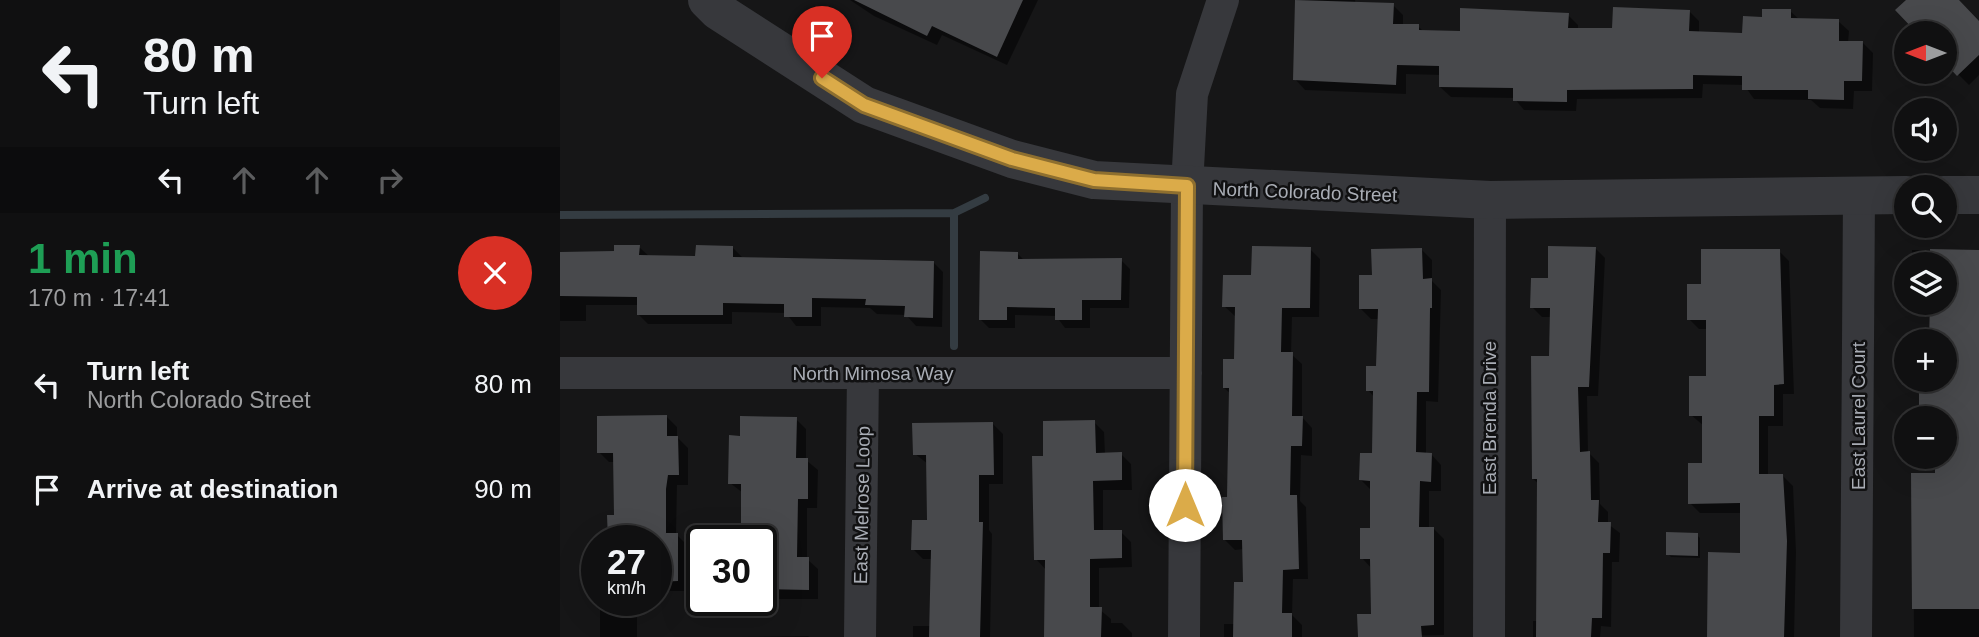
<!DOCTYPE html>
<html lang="en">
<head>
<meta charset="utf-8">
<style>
	body { margin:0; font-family:Arial,sans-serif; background:#1e1e1f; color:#f1f3f6; height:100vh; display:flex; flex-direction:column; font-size:26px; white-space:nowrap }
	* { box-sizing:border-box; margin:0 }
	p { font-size:23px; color:#9c9d9f }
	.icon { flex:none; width:38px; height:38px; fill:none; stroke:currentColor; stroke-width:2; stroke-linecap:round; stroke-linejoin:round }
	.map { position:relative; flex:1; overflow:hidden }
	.details { display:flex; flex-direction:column; background:#101011; width:560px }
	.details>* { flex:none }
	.hud { background:#101011; color:#f1f3f6; overflow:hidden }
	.needle { width:46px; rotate:270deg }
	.controls { position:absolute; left:1334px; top:21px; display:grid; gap:14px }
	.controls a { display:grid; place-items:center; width:63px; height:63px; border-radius:50%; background:#101011; box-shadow:0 7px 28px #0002,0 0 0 2px #303031; font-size:35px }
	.speed { position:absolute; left:21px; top:525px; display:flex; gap:14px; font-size:35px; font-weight:700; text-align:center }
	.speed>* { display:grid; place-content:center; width:91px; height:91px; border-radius:50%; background:#101011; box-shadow:0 7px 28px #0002,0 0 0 2px #303031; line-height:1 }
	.speed small { font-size:18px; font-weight:400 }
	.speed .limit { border:4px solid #111; border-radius:10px; background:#fff; color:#111 }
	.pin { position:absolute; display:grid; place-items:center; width:60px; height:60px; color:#fff; margin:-72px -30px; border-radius:50% 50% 50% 0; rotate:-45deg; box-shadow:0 0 7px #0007 }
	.pin .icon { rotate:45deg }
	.me { position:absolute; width:77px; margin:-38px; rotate:0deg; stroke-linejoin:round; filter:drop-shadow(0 0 5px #0008) }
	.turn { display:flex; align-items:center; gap:24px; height:147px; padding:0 28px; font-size:32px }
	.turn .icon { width:91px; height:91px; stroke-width:2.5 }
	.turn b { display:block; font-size:49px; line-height:60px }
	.lanes { display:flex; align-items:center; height:66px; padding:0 28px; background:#0003; justify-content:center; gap:35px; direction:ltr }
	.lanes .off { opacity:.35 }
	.round { display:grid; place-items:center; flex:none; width:74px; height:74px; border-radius:37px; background:#1e1e1f }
	.headline { display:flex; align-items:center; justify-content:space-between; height:119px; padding:0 28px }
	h1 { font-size:42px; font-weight:700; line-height:52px; color:#1e9e55 }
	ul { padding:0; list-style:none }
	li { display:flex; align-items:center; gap:21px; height:105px; padding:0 28px }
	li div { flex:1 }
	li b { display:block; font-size:26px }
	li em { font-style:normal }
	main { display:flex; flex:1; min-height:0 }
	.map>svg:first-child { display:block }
	.shadow { fill:#0007 }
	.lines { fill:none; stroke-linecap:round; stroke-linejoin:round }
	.stream { stroke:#343c42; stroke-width:8 }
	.building { fill:#48494c }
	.minor { stroke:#37383c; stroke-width:32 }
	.tertiary { stroke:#37383c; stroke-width:38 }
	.route-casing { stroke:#8e6f2f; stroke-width:18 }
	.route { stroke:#dbab49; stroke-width:12 }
	.labels { text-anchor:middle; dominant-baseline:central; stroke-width:5; stroke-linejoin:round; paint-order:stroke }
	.street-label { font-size:19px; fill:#a9adb5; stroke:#111112 }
</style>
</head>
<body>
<main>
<section class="details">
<div class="hud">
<div class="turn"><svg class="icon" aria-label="left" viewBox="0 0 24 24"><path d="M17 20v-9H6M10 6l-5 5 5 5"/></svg><div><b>80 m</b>Turn left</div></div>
<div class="lanes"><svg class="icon" aria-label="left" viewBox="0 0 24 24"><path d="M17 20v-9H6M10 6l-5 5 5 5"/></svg><svg class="icon off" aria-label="ahead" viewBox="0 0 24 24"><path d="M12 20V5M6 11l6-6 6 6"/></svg><svg class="icon off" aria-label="ahead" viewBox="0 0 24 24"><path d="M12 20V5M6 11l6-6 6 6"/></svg><svg class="icon off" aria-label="right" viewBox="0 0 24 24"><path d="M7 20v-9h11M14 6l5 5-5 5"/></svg></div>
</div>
<div class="headline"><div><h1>1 min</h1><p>170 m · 17:41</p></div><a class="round" style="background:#d93025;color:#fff"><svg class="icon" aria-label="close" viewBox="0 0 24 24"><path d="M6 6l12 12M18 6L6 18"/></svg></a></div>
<ul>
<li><svg class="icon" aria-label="left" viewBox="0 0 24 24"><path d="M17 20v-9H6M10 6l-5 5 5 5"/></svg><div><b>Turn left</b><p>North Colorado Street</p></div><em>80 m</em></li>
<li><svg class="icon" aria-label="arrive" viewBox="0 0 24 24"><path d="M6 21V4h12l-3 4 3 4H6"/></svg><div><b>Arrive at destination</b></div><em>90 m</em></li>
</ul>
</section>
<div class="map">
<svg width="1419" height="637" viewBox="0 0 1419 637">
	<rect width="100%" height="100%" fill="#161617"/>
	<path class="shadow" d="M290,0H478L447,65L382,35L377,45L314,16Z
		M736,0H795L796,4L833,5L843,15V26H858L864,32L902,33L1008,15L1018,25V29H1054L1129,11L1139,21V33L1184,35L1204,18L1230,11L1240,20L1278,21L1289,31L1288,43H1303L1313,53L1312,91H1294L1293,109L1260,108L1251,100L1194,99L1184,85L1143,84L1142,98L1017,99L1016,111L964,110L954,98L891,97L880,87L881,75L846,74V94L745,90L735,79Z
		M1348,0H1397L1419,23V75L1409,85L1384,60V33H1359L1337,10Z
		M79,247L90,257L137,258L173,248L182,257L374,263L383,272L382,327L356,326L346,315L317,314L310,308L261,307V326H236L226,313L172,312V324H88L78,314L79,305H26V321H0V254L56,253Z
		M1035,248L1045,258L1038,396H1027L1028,452L1039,463L1040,504L1048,512V524L1060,533L1059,562H1052L1051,627L1041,626L1040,637H973V621H978L979,484L973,479L991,358V317H982L972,307L990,280Z
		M750,249L760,259L759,317H732L731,354L742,364V417L752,428V456L741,455L740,501L746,507L748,579H733L732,615L742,625V637H664V624H675L685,584L684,549L675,550L664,539L669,499L671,394L664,388L676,361V317L664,306L693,277Z
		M861,249L872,260V281L881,290L878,402L866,401V454H871L881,465V491H869V529H874L884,539V635L800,637L813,616L812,569L802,558L811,530L812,491L801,480L814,454V397L808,390L818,368L819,319H811L801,309L814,276Z
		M1352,250L1419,251V637H1354L1353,475H1377V457H1384V418H1370L1361,409V388L1353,380H1384V341L1353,340L1371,341V303H1384V264H1352Z
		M1219,251L1229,261L1234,394H1223V426H1208V476H1223L1233,486L1236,552L1234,637H1147L1181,554V513H1140L1130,503L1144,465V426L1131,415L1148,377V329H1139L1129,319L1142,286Z
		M457,253L465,261L561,260L570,269L569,308H530V328H505L496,316L455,315V328H429L420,319Z
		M107,417L117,427V437L128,448V485H117L116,534L127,545L128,591H96V541L55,517V462H49L39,452Z
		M236,419L246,429V460L258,470L257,508H247V559L258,569V599H201V541L183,493L170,483L182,438Z
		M534,422L544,432L545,454H561L571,464L572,490H543V532H561L571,542L572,567L539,568V609L551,619V623H562L572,633V637H485L486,570L476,559L485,457Z
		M433,424L443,434V484H429V530L432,534L430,637H353V626H371L372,559H363L353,549L368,522V464L355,454Z
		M1137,535L1140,538V558L1111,557L1108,554Z
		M40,600H77V637H40Z
		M248,636L250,637H179Z"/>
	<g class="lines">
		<path class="stream" d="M394,213V346
			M0,215L394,213L425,198"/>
	</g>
	<path class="building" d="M294,0H463L437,57L372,26L367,36Z
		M735,0L834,3L833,24H859V30L900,31V8L1009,13L1008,28H1052L1053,7L1130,10L1129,31L1182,33L1183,16L1202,17V9H1231V18L1279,19V41H1303L1302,81H1284V100L1248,99V90H1182V76L1133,75V89L1007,90V102L953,101V88L879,87V66L837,65L836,85L733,80Z
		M1346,0H1399L1419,21V55L1397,76L1384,62V33H1357L1335,10Z
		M54,245H80L79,255L135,256L136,245L173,246V257L374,261L373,318L344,317L345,306L305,305L306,299L252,298V317H224V304L163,303V315H77V297L0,296V252L54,251Z
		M692,246L751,247L750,308H722L721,352H733L732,416H743L742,446H731L730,495H737L739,569L723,570L722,613H732V637H673L674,582H683L682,540H663L662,497H667L669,388H663V359H674L675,307H662L663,275H691Z
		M988,246L1036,247L1029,387H1018L1020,452L1030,451L1031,500H1039L1038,522H1051L1050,553H1043L1042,618H1032L1031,637H976L977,479H972L971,356H989L990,308H970L971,278H988Z
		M862,248L863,279L872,278V308H870L869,392H857L856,452L872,453L871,482L860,481L859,527H874V625L861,626L862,637H798L797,614H811L810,559H800V528H810V481L799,480L800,453H812L813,391H806V366H816L818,309H799V275H812L811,249Z
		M1141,249H1220L1224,384L1214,385V416H1199V474H1223L1227,541L1224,637H1147L1148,552L1180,553V503L1128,504V463H1142V416H1129V376H1146V320H1127V284H1141Z
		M1370,249L1419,250V609H1352L1351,473H1375V457H1384V410H1359V381H1351L1384,380V341H1352V339H1369L1370,303H1384V264H1370Z
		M420,251L458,252V259L562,258L561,300H522V320H495V308L447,307V320H419Z
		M107,415V436H118L119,475H108L106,489V533H118V581L96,582V541H48L47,515H54L53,453H37V416Z
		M180,416L237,417L236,458H248V499H238L237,557H249V590L201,589V541H181V484H168L169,435L180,436Z
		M535,420L536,453L562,452V480L533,481L534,530H562V558L530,559V607H542L541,637H484L485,560H474L472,456H483V421Z
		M433,422L434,475H419V522H423L420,637H369L371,550H351L352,520H367L366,455H353L352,423Z
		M1106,532L1138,533V556L1106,555Z"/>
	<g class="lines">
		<path class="minor" d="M0,373H626
			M300,637L303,373
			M624,637L627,186L632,94L663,0
			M929,637L930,200
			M1296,637L1299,195"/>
		<path class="tertiary" d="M147,0L158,11L304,105L452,159L534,180L930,200L1346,195
			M1384,195H1419"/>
	</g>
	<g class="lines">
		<defs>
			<path id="route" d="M262,78L304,105L452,159L534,180L627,186L625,505"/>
		</defs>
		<use href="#route" class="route-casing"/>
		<use href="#route" class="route"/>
	</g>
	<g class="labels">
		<g class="street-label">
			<text transform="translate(745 192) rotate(2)">North Colorado Street</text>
			<text x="313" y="373">North Mimosa Way</text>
			<text transform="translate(1298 416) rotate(-90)">East Laurel Court</text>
			<text transform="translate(929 418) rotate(-90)">East Brenda Drive</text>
			<text transform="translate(302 505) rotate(-89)">East Melrose Loop</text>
		</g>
	</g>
</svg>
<div class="controls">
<a><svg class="needle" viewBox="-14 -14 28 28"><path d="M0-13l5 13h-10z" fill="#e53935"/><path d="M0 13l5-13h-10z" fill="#9c9d9f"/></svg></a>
<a><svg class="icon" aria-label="sound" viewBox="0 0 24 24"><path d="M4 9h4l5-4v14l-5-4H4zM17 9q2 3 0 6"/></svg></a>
<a><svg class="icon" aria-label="search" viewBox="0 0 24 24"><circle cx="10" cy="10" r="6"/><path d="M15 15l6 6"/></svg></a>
<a><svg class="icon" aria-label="layers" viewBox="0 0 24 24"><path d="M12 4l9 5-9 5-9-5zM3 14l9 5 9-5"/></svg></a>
<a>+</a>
<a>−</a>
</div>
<div class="speed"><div>27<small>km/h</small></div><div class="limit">30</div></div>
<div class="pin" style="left:262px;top:78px;background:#d93025"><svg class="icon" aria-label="arrive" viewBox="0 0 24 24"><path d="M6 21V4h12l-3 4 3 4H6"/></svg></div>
<svg class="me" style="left:625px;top:505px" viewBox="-20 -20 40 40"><circle r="19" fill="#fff"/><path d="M0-13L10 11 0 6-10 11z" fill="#dbab49"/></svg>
</div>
</main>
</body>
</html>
